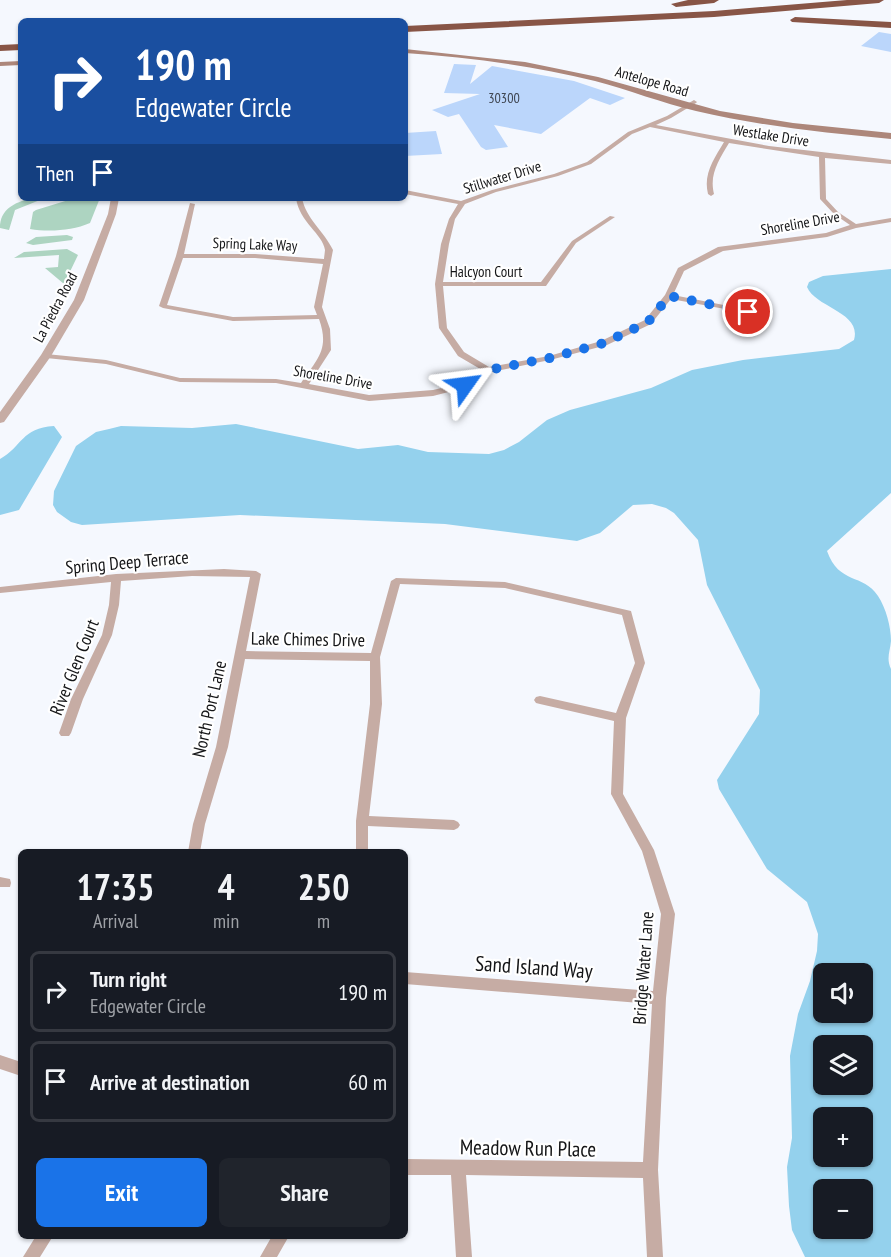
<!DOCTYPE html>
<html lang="en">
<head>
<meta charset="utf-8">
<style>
	body { margin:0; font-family:"PT Sans Narrow",sans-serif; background:#20242c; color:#f1f3f6; height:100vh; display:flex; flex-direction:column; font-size:22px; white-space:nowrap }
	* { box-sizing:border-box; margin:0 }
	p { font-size:20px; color:#9ea1a6 }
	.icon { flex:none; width:33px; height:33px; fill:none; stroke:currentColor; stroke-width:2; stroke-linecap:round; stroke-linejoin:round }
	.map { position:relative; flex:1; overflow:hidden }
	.details { position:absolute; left:18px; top:849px; width:390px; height:390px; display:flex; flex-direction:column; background:#171b24; border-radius:9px; box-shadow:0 2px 4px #0004 }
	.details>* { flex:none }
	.banner { position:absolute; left:18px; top:18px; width:390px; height:183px; border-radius:9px; box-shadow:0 2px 4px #0004; background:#1a4fa0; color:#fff; overflow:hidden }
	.controls { position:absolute; left:813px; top:963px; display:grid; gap:12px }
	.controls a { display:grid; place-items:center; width:60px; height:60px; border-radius:9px; background:#171b24; box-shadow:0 2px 4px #0004; font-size:30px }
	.pin { position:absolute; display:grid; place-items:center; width:51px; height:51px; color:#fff; margin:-26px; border:3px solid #fff; border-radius:50%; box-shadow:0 2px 6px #0007 }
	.me { position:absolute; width:66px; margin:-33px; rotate:59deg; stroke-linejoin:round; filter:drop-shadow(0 0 4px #0008) }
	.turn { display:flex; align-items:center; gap:21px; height:126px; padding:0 18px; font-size:27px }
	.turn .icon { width:78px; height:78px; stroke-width:2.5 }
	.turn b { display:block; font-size:42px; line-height:51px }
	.then { display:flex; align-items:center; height:57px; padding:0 18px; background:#0003; gap:12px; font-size:22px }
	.eta { display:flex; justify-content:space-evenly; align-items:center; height:102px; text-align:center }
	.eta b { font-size:36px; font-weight:600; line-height:42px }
	.action { display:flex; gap:12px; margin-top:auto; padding:12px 18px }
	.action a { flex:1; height:69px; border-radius:9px; background:#1a73e8; color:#fff; font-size:24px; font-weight:600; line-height:69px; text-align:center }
	.action a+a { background:#20242c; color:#f1f3f6 }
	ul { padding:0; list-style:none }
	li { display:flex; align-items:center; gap:18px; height:81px; margin:0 12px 9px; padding:0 6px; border:3px solid #363941; border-radius:9px }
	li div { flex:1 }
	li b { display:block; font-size:22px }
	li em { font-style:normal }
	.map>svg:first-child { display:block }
	.green { fill:#add4c1 }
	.water { fill:#94d1ed; fill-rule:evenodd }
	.building { fill:#bbd6fb }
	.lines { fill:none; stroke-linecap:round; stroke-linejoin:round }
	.minor { fill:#c6aca4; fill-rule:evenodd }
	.tertiary { fill:#c6aca4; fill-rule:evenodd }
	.secondary { fill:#ad877b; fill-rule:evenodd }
	.motorway { fill:#885546; fill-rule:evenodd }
	.route { stroke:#1a73e8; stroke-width:10; stroke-dasharray:0 18 }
	.labels { text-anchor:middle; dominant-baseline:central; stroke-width:4.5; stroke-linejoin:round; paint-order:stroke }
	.far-number-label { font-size:14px; fill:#3e4550 }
	.far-street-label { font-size:15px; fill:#141517; stroke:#fff }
	.street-label { font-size:18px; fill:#141517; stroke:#fff }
	.near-street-label { font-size:21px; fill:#141517; stroke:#fff }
</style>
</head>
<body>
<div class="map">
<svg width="891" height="1257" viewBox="0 0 891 1257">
	<rect width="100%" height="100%" fill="#f5f8fe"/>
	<path class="green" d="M31,198H45L15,210L9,230L0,228C0,209 14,203 31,198Z
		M75,198H100L90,223C72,231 48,232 30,229L33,212L36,210Z
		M67,235L73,237L72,240L33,245L26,243L36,237Z
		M67,249L78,255L64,284L45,268L58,267L59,255L14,258L24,252Z"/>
	<path class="water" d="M891,269V493L827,551C839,585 863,573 878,596C886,608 891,627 891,641C890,652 886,658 891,669V1257H805L792,1230L789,1206L787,1167L792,1138L790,1056L798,1014L810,981L817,951L818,934L807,902L767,869L719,789L717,780L759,714L760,690L707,585L698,540L674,513L666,508L652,504L633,505L600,533L577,541L445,524L240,515L82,525L71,522L57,512L53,505L54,491L76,446L96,432L109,429L121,426L192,428L236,424L358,449L398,445L428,452L489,454L504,450L519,442L547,420L570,410L651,388L692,370L743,360L839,349L854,340C862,312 816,308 807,287L809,282L823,276ZM824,974H862V1012H824ZM824,1046H862V1084H824ZM824,1118H862V1156H824ZM824,1190H862V1228H824Z
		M54,426L62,437L19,510L0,515V459C23,446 21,428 54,426Z"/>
	<path class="building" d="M879,32L891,34V52L861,46Z
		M454,64L476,65L470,84L492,66L574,81L625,98L610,105L590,98L541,134L494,125L508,147L486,150L481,147L459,114L448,117L432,110L480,94L444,93Z
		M436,131L442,154L405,156V133Z"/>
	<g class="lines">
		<path class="minor" d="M694,100L697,102L696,103L671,118L656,125L769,146L891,160V164L825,158L826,199L838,212L856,224L891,218V222L856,228L827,237L723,251L684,271L673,295L749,310L753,312L752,314L671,299L651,324L607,345L550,360L491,372L468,387L433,396L369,401L276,383L180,382L106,364L46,358L42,356L46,354L106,360L180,378L276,379L301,383C317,359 330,350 319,319L233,321L163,308L159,306L176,256L190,203L195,204L184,254H255L324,259C324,258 325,251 325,250C323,234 299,222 296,198H302C306,219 324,231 333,250L322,307L330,329L331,350L309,384L369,395L433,390L462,383L482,370L458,356L439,328L435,284L441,244L449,219L458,204L405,194V190L461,201L492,190L554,174L587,162L628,132L667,116ZM650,127L724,142C714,159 703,174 708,194L711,196L714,194C709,174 719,160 729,143L819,157L820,199L834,214L850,225L826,233L718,247L678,268L665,295L645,320L601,341L549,356L489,367L464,352L447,328L443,286H546L576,243L615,217L610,216L572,241L541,282H443L449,244L455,219L465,204L496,192L558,176L591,164L632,134ZM183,258H255L323,264L314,307L317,315L233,317L167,305Z
			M224,569L256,571L261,574L246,651L371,653L391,581L396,578L505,582L631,611L645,663L626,718L623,794L654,850L675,914L666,998L658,1170L663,1257H647L643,1178L466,1175L472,1257H456L451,1175H405V1159L643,1162L652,1004L405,984V972L653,991L661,914L642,851L611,794L614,721L540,704L536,703L534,700L536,697L540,696L616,713L635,663L622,615L505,588L400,584L380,657L382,704L369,816L454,820L458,822L460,825L458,828L454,830L368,826V852H356V821L370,704V661L245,659L228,747L205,824L200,852H188L193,824L216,747L250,577L192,576L121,581L119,605L112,635L83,699L71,733L69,736H61L59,733L71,699L102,635L109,605L111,582L0,593V587L116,574Z
			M0,877L10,879L11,883L10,887H0Z
			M0,1055L21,1062V1076L0,1069Z
			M36,1236H53L40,1257H23Z
			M272,1236H289L277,1257H260Z"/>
		<path class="tertiary" d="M111,198H119L116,214L84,300L51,356L4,422L0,423V412L41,355L74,300L108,214Z"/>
		<path class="secondary" d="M405,49L525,62L598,77L720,111L793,123L891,133V139C826,133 760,126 696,111C662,103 629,90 595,81C532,66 469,57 405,53Z
			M21,61V65L0,66V62Z"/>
		<path class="motorway" d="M688,0H719L714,3L676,7L671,4Z
			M847,0H884L879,3L714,17L405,32V26L714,11Z
			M795,17L891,22V28L792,22L790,20Z
			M21,44V50L0,51V45Z"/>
	</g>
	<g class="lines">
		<path class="route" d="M465,385L488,370L550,358L604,343L648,322L669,296L748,312"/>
	</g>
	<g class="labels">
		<g class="far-number-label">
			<text x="504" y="98">30300</text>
		</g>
		<g class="far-street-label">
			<text transform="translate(652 81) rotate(16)">Antelope Road</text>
			<text transform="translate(771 135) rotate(9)">Westlake Drive</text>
			<text transform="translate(502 177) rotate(-17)">Stillwater Drive</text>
			<text transform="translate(800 223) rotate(-10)">Shoreline Drive</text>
			<text transform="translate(255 244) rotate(2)">Spring Lake Way</text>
			<text x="486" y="271">Halcyon Court</text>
			<text transform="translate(55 307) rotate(-62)">La Piedra Road</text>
			<text transform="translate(333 377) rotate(10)">Shoreline Drive</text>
		</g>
		<g class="street-label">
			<text transform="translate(127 562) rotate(-5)">Spring Deep Terrace</text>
			<text transform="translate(308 639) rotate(1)">Lake Chimes Drive</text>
			<text transform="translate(74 667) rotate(-68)">River Glen Court</text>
			<text transform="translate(209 709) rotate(-77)">North Port Lane</text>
			<text transform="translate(643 968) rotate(-86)">Bridge Water Lane</text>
		</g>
		<g class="near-street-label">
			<text transform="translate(534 967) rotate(4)">Sand Island Way</text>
			<text transform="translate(528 1148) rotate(1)">Meadow Run Place</text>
		</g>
	</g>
</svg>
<div class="controls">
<a><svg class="icon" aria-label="sound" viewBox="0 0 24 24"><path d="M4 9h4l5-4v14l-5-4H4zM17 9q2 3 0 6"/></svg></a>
<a><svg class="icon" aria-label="layers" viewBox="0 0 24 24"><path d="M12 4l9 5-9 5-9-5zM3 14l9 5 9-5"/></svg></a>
<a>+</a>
<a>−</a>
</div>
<div class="pin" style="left:748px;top:312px;background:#d93025"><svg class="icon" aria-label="arrive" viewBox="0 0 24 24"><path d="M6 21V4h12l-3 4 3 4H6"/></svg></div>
<svg class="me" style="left:465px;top:385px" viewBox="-20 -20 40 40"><path d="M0-17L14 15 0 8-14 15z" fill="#1a73e8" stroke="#fff" stroke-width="4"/></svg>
<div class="banner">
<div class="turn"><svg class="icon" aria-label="right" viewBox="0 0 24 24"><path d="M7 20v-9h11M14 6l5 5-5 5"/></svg><div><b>190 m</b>Edgewater Circle</div></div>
<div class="then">Then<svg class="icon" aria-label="arrive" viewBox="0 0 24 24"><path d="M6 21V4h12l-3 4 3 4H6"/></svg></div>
</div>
<section class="details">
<div class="eta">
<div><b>17:35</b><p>Arrival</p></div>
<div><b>4</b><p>min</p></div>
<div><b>250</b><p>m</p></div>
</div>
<ul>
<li><svg class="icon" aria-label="right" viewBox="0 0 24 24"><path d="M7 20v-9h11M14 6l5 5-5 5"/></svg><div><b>Turn right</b><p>Edgewater Circle</p></div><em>190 m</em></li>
<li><svg class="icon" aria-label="arrive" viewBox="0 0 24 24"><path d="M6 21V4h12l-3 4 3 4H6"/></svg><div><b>Arrive at destination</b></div><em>60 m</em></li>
</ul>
<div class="action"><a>Exit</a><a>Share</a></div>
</section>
</div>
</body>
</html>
